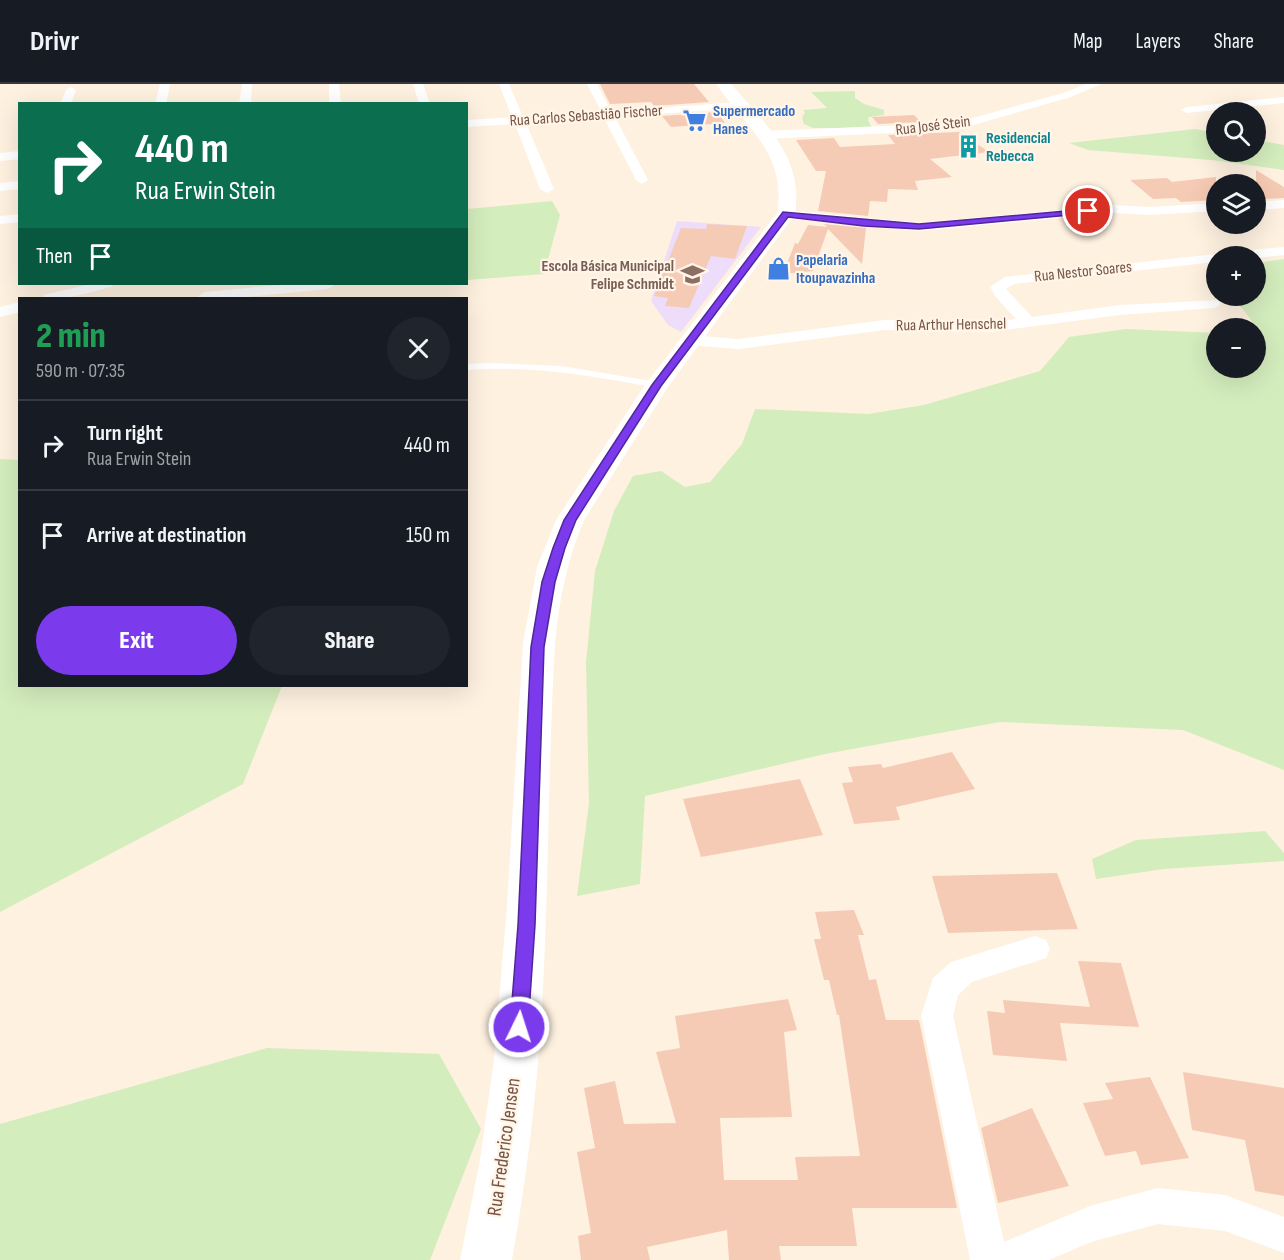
<!DOCTYPE html>
<html lang="en">
<head>
<meta charset="utf-8">
<style>
	body { margin:0; font-family:"Sofia Sans Condensed",sans-serif; background:#20242c; color:#f1f3f6; height:100vh; display:flex; flex-direction:column; font-size:22px; white-space:nowrap }
	* { box-sizing:border-box; margin:0 }
	p { font-size:20px; color:#9ea1a6 }
	.icon { flex:none; width:33px; height:33px; fill:none; stroke:currentColor; stroke-width:2; stroke-linecap:round; stroke-linejoin:round }
	.map { position:relative; flex:1; overflow:hidden }
	.sheet { position:absolute; left:18px; top:213px; width:450px; height:390px; display:flex; flex-direction:column; background:#171b24; border-radius:0px; box-shadow:0 6px 24px #0002 }
	.sheet>* { flex:none }
	.hud { position:absolute; left:18px; top:18px; width:450px; height:183px; border-radius:0px; box-shadow:0 6px 24px #0002; background:#0b6e4f; color:#fff; overflow:hidden }
	.tools { position:absolute; left:1206px; top:18px; display:grid; gap:12px }
	.tools a { display:grid; place-items:center; width:60px; height:60px; border-radius:50%; background:#171b24; box-shadow:0 6px 24px #0002; font-size:30px }
	.pin { position:absolute; display:grid; place-items:center; width:51px; height:51px; color:#fff; margin:-26px; border:3px solid #fff; border-radius:50%; box-shadow:0 2px 6px #0007 }
	.me { position:absolute; width:66px; margin:-33px; rotate:4deg; stroke-linejoin:round; filter:drop-shadow(0 0 4px #0008) }
	.turn { display:flex; align-items:center; gap:21px; height:126px; padding:0 18px; font-size:27px }
	.turn .icon { width:78px; height:78px; stroke-width:2.5 }
	.turn b { display:block; font-size:42px; line-height:51px }
	.then { display:flex; align-items:center; height:57px; padding:0 18px; background:#0003; gap:12px; font-size:22px }
	.round { display:grid; place-items:center; flex:none; width:63px; height:63px; border-radius:32px; background:#20242c }
	.overview { display:flex; align-items:center; justify-content:space-between; height:102px; padding:0 18px }
	h1 { font-size:36px; font-weight:800; line-height:45px; color:#1e9e55 }
	.primary-button { display:flex; gap:12px; margin-top:auto; padding:12px 18px }
	.primary-button a { flex:1; height:69px; border-radius:36px; background:#7c3aed; color:#fff; font-size:24px; font-weight:800; line-height:69px; text-align:center }
	.primary-button a+a { background:#20242c; color:#f1f3f6 }
	ul { padding:0; list-style:none }
	li { display:flex; align-items:center; gap:18px; height:90px; padding:0 18px; border-top:2px solid #363941 }
	li div { flex:1 }
	li b { display:block; font-size:22px }
	li em { font-style:normal }
	header { display:flex; align-items:center; gap:36px; box-sizing:border-box; height:84px; padding:0 30px; background:#171b24; border-bottom:2px solid #363941 }
	header strong { font-size:28px }
	nav { display:flex; gap:33px; margin-inline-start:auto; font-size:21px }
	.map>svg:first-child { display:block }
	.education { fill:#eeddfa }
	.green { fill:#d4edbd }
	.building { fill:#f6cbb5 }
	.lines { fill:none; stroke-linecap:round; stroke-linejoin:round }
	.service { fill:#fff; fill-rule:evenodd }
	.minor { fill:#fff; fill-rule:evenodd }
	.secondary { fill:#fff; fill-rule:evenodd }
	.route { fill:#7c3aed; stroke:#51269a; stroke-width:1.5 }
	.labels { text-anchor:middle; dominant-baseline:central; stroke-width:4.5; stroke-linejoin:round; paint-order:stroke }
	.far-shop-label { font-size:16px; font-weight:bold; fill:#366cbe; stroke:#fff5e8; text-anchor:start }
	.far-street-label { font-size:16px; fill:#775445; stroke:#fff5e8 }
	.far-culture-label { font-size:16px; font-weight:bold; fill:#0d838f; stroke:#fff5e8; text-anchor:start }
	.far-education-label { font-size:16px; font-weight:bold; fill:#785e54; stroke:#fff5e8; text-anchor:end }
	.street-label { font-size:20px; fill:#775445; stroke:#fff5e8 }
</style>
</head>
<body>
<header>
<strong>Drivr</strong>
<nav><a>Map</a><a>Layers</a><a>Share</a></nav>
</header>
<div class="map">
<svg width="1284" height="1176" viewBox="0 0 1284 1176">
	<rect width="100%" height="100%" fill="#fef1e0"/>
	<path class="education" d="M677,137L761,143L681,248L668,241L651,217Z"/>
	<path class="green" d="M855,7V14L864,20L884,26V31L869,33L868,36L872,44H813L804,40L802,34L805,28L803,26L827,24L811,8Z
		M1195,45L1216,49V68H1256V56L1284,61V86L1211,76L1088,66L1069,59Z
		M552,117L560,131L544,190L467,196V125Z
		M1284,175V686L1183,646L1000,638L825,670L645,712L640,800L577,812L589,719L586,578L595,487L614,427L633,392L661,387L685,403L710,398L742,360L755,325L868,330L924,321L1040,287L1069,253L1126,245L1216,249V284H1256V249L1260,248L1242,224L1226,212H1256V179Z
		M0,375L19,376L20,602H282L243,700L0,828Z
		M1265,747L1284,769V777L1164,785L1096,795L1092,775L1136,756Z
		M267,964L439,970L481,1045L430,1176H0V1040Z"/>
	<path class="building" d="M600,0H694L709,18L654,22L651,18L610,20Z
		M717,28L725,39L671,43L662,32Z
		M914,31L921,38L878,40L872,33Z
		M959,48L989,68L930,75L952,93L915,97L918,106L888,105L887,118L870,117L868,132L818,127L826,87H816L796,56L834,54L840,63L895,60L888,51Z
		M1256,86L1284,103V114L1262,115L1256,111Z
		M1216,93V116L1181,118L1176,114L1153,115L1130,96L1167,94L1172,98Z
		M707,140L747,142L735,175L711,172L689,224L665,222L668,214L654,212L681,144L706,145Z
		M824,140L866,144L862,180L828,145L813,187L783,190L795,159L798,160L808,141L827,143Z
		M952,668L975,705L896,723L900,736L854,740L842,699L853,698L848,683L881,680L883,684Z
		M800,695L823,751L701,773L683,715Z
		M1057,789L1078,845L948,849L932,792Z
		M854,826L864,851H858L869,896L876,895L886,936H919L957,1124H852L857,1162H779L781,1176H729L727,1146L647,1163L650,1176H581L578,1152L591,1149L577,1068L595,1064L584,1004L615,997L624,1040L676,1039L656,968L680,964L675,932L788,915L797,946L784,948L792,1033L720,1034L724,1096H798L795,1073L860,1072L839,931H837L829,896H824L814,855H821L815,828Z
		M1078,877L1121,879L1139,943L1060,939L1067,977L993,971L987,927L1005,929L1003,916L1090,923Z
		M1183,988L1284,1004V1112L1255,1107L1245,1056L1192,1046Z
		M1150,993L1189,1074L1141,1081L1136,1067L1105,1072L1083,1019L1113,1015L1105,999Z
		M1032,1024L1069,1102L998,1119L981,1044Z"/>
	<g class="lines">
		<path class="service" d="M490,279L562,282L657,298L661,301L657,304C593,292 531,281 466,286V280Z"/>
		<path class="minor" d="M160,0H170L166,20H155Z
			M242,0H252L251,20H239Z
			M329,0H339L341,20H329Z
			M413,0H423L430,20H419Z
			M499,0H509L523,33L601,27L587,0H597L611,27L741,18L747,21L741,24L615,33L648,96L642,100L636,96L604,34L526,39L554,105L547,109L540,105L515,40L466,43V36L512,33Z
			M1086,0H1101L1071,13L956,46L764,55L758,51L764,47L955,39L1063,9Z
			M71,3L76,6L71,20H60L66,6Z
			M1284,13V19L1187,29L1181,26L1187,23Z
			M20,67V75L0,77V69Z
			M20,97V105L0,107V99Z
			M1284,116V124L1256,126V118Z
			M1216,119V127L1150,131L1114,129L919,147L786,134L779,130L786,126L919,139L1114,121L1150,123Z
			M20,130V138L0,140V132Z
			M1284,163V171L1256,174L1223,172L1230,168Z
			M1216,170L1222,172H1216V178L1014,200L1006,205L1032,233L1120,221L1219,216L1221,219L1219,222L1213,224L1120,231L990,248L885,246L738,265L689,261L681,256L689,251L738,255L885,236L990,238L1016,235L995,212L990,203L1005,193Z
			M90,200H114L111,203L67,214H42L44,211Z
			M289,200H336L328,205L235,214L197,213L205,208Z
			M20,218V228L0,233V223Z
			M1035,852L1046,856L1050,865L1046,874L972,898L958,911L953,932L1004,1158L1090,1122L1158,1104L1225,1111L1284,1133V1169L1225,1147L1158,1140L1091,1158L1049,1176H970L921,932L933,894L951,878Z"/>
		<path class="secondary" d="M716,0H731C765,39 804,74 795,130L668,303L584,436C567,476 559,516 555,559C548,680 549,802 542,923C537,1008 527,1092 512,1176H460L480,1076L494,975L507,822L523,559L537,483L556,436L645,301L777,129C787,70 746,43 716,0Z"/>
	</g>
	<path class="route" d="M1088,125H1091V129L919,145L864,142L788,133L661,302L576,436L565,464L555,498L544,563L535,841L528,943L525,949L519,951L512,949L510,943L518,841L531,563L542,498L553,464L564,436L652,301L783,128L919,140Z"/>
	<defs>
		<symbol id="supermarket-bare" viewBox="-9 -9 18 18"><path d="M-6-5.5h2.5l.6 2H6L4.5 2H-2.5L-4.4-4H-6ZM-1.5 3.2a1.3 1.3 0 1 0 .1 0ZM3 3.2a1.3 1.3 0 1 0 .1 0Z" fill="#3f7fe0" stroke="#fff5e8" stroke-width="2.5" paint-order="stroke"/></symbol>
		<symbol id="building-bare" viewBox="-9 -9 18 18"><path d="M-4-6H4V6H1V3H-1V6H-4ZM-2.5-4.3h1.7v1.8h-1.7ZM.8-4.3h1.7v1.8H.8ZM-2.5-1h1.7V.8h-1.7ZM.8-1h1.7V.8H.8Z" fill="#0f9aa8" stroke="#fff5e8" stroke-width="2.5" paint-order="stroke"/></symbol>
		<symbol id="shop-bare" viewBox="-9 -9 18 18"><path d="M-5-2.5h2.3a2.7 3.5 0 0 1 5.4 0H5L5.5 6h-11ZM-1.5-2.5h3a1.5 2.3 0 0 0-3 0Z" fill="#3f7fe0" stroke="#fff5e8" stroke-width="2.5" paint-order="stroke"/></symbol>
		<symbol id="school-bare" viewBox="-9 -9 18 18"><path d="M0-5L7-2L0 1L-7-2ZM-4 1L0 2.5L4 1V4Q0 6-4 4Z" fill="#8d6e63" stroke="#fff5e8" stroke-width="2.5" paint-order="stroke"/></symbol>
	</defs>
	<g fill-rule="evenodd">
		<use href="#supermarket-bare" x="678" y="20" width="33" height="33"/>
		<use href="#building-bare" x="952" y="46" width="33" height="33"/>
		<use href="#shop-bare" x="762" y="168" width="33" height="33"/>
		<use href="#school-bare" x="676" y="174" width="33" height="33"/>
	</g>
	<g class="labels">
		<g class="far-shop-label">
			<text x="713" y="27">Supermercado<tspan x="713" dy="18">Hanes</tspan></text>
			<text x="796" y="176">Papelaria<tspan x="796" dy="18">Itoupavazinha</tspan></text>
		</g>
		<g class="far-street-label">
			<text transform="translate(586 32) rotate(-4)">Rua Carlos Sebastião Fischer</text>
			<text transform="translate(933 42) rotate(-7)">Rua José Stein</text>
			<text transform="translate(1083 188) rotate(-6)">Rua Nestor Soares</text>
			<text transform="translate(951 241) rotate(-1)">Rua Arthur Henschel</text>
		</g>
		<g class="far-culture-label">
			<text x="986" y="54">Residencial<tspan x="986" dy="18">Rebecca</tspan></text>
		</g>
		<g class="far-education-label">
			<text x="674" y="182">Escola Básica Municipal<tspan x="674" dy="18">Felipe Schmidt</tspan></text>
		</g>
		<g class="street-label">
			<text transform="translate(504 1063) rotate(-82)">Rua Frederico Jensen</text>
		</g>
	</g>
</svg>
<div class="tools">
<a><svg class="icon" aria-label="search" viewBox="0 0 24 24"><circle cx="10" cy="10" r="6"/><path d="M15 15l6 6"/></svg></a>
<a><svg class="icon" aria-label="layers" viewBox="0 0 24 24"><path d="M12 4l9 5-9 5-9-5zM3 14l9 5 9-5"/></svg></a>
<a>+</a>
<a>−</a>
</div>
<div class="pin" style="left:1088px;top:127px;background:#d93025"><svg class="icon" aria-label="arrive" viewBox="0 0 24 24"><path d="M6 21V4h12l-3 4 3 4H6"/></svg></div>
<svg class="me" style="left:519px;top:943px" viewBox="-20 -20 40 40"><circle r="17" fill="#7c3aed" stroke="#fff" stroke-width="3"/><path d="M0-11L8 9 0 5-8 9z" fill="#fff"/></svg>
<div class="hud">
<div class="turn"><svg class="icon" aria-label="right" viewBox="0 0 24 24"><path d="M7 20v-9h11M14 6l5 5-5 5"/></svg><div><b>440 m</b>Rua Erwin Stein</div></div>
<div class="then">Then<svg class="icon" aria-label="arrive" viewBox="0 0 24 24"><path d="M6 21V4h12l-3 4 3 4H6"/></svg></div>
</div>
<section class="sheet">
<div class="overview"><div><h1>2 min</h1><p>590 m · 07:35</p></div><a class="round"><svg class="icon" aria-label="close" viewBox="0 0 24 24"><path d="M6 6l12 12M18 6L6 18"/></svg></a></div>
<ul>
<li><svg class="icon" aria-label="right" viewBox="0 0 24 24"><path d="M7 20v-9h11M14 6l5 5-5 5"/></svg><div><b>Turn right</b><p>Rua Erwin Stein</p></div><em>440 m</em></li>
<li><svg class="icon" aria-label="arrive" viewBox="0 0 24 24"><path d="M6 21V4h12l-3 4 3 4H6"/></svg><div><b>Arrive at destination</b></div><em>150 m</em></li>
</ul>
<div class="primary-button"><a>Exit</a><a>Share</a></div>
</section>
</div>
</body>
</html>
